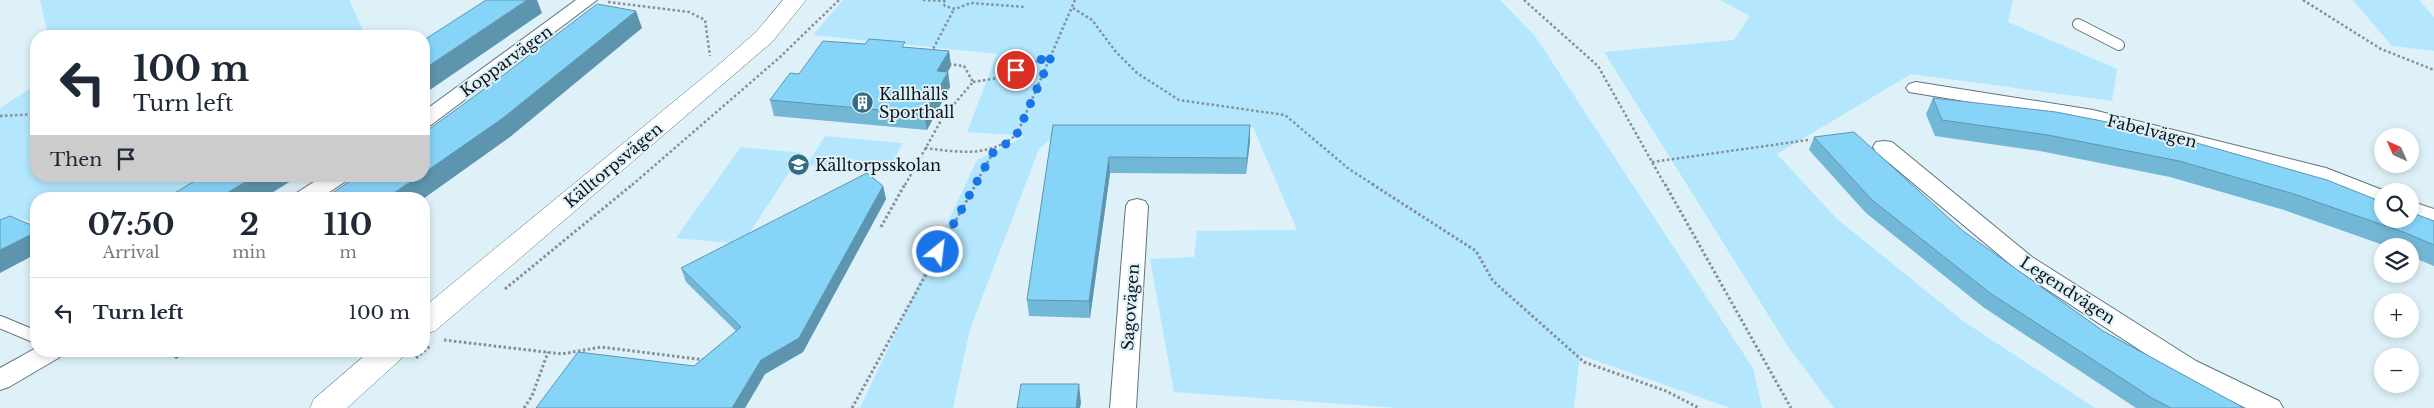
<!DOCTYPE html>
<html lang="en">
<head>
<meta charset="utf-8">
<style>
	body { margin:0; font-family:"Libre Baskerville",serif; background:#f6f6f7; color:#1f2937; height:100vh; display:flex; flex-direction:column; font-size:19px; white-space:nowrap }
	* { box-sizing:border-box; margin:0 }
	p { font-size:16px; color:#747a83 }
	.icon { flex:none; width:28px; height:28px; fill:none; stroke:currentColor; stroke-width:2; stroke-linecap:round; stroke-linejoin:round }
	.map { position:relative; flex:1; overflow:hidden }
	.sheet { position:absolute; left:30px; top:192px; width:400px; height:165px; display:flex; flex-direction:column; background:#fff; border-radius:20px; box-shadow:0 2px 8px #0003 }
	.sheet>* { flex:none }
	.hud { position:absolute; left:30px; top:30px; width:400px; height:152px; border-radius:20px; box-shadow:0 2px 8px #0003; background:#fff; color:#1f2937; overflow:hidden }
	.needle { width:32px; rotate:315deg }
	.fabs { position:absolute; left:2374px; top:128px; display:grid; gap:10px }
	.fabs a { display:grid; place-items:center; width:45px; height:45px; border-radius:50%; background:#fff; box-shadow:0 2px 8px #0003; font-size:25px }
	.pin { position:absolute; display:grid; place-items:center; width:42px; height:42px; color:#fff; margin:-21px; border:2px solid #fff; border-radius:50%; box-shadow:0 1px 5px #0007 }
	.me { position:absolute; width:55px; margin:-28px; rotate:29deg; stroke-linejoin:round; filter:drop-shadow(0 0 4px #0008) }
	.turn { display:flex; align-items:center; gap:18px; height:105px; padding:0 20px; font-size:22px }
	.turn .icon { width:65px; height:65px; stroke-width:2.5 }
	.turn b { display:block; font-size:35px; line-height:42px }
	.then { display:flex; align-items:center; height:48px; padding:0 20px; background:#0003; gap:10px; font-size:19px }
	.eta { display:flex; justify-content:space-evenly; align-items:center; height:85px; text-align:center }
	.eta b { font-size:30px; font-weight:800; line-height:35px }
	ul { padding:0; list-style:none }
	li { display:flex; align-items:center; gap:15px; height:70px; padding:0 20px; border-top:1px solid #e0e1e3 }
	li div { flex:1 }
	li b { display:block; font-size:19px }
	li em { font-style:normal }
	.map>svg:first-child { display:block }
	.green { fill:#b4e7fe }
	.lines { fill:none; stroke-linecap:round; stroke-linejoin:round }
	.service-far1-casing { stroke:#63737b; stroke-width:12 }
	.service-casing { stroke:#63737b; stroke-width:14 }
	.minor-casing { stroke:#63737b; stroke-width:2 }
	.tertiary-casing { stroke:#63737b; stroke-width:1 }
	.path-far1 { stroke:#839096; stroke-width:2.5; stroke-dasharray:2.5 2.5; stroke-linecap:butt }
	.path { stroke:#839096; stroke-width:3; stroke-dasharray:2.5 2.5; stroke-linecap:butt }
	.service-far1 { stroke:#fff; stroke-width:10 }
	.service { stroke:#fff; stroke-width:12 }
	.minor { fill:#fff; fill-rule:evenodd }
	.tertiary { fill:#fff; fill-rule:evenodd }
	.wall { fill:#73b7d6 }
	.shaded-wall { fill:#5e95ae }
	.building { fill:#86d5f9; stroke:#5e95ae }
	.route { stroke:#1a73e8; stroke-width:9; stroke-dasharray:0 16.2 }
	.labels { text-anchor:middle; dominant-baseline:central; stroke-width:4; stroke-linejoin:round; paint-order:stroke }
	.street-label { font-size:16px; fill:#0d1316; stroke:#def1f9 }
	.poi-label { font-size:16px; fill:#0d1316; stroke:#def1f9; text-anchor:start }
</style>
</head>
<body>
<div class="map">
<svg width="2434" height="408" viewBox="0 0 2434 408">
	<rect width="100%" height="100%" fill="#def1f9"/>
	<path class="green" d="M40,0H349L366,36H48Z
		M843,0H1500L1535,36L1753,368L1762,408H1730L1580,355L1574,408H1399L1174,392L1150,259L1194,257L1197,231L1297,230L1253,127L1056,135L1039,149L970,329L953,408H860L977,160L1025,136L967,132L997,54L813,35Z
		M1720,0H2013L2008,22L2117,69L2112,101L1911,74L1777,154L1836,218L1963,321L2095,408H1834L1787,345L1604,52L1734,40L1750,16Z
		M2353,0H2419L2434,17V51L2392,46Z
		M36,81V176H187L205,185L180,199H36V223L11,216L0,222V108L28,90Z
		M825,136L903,143L887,172L807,165Z
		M741,147L802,153L742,244L676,238Z"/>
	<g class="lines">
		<defs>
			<path id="service-far1" d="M2078,24L2119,45"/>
			<path id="service" d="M0,322L36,337"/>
			<path id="minor" d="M576,0H597L431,125L424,127V111Z
				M1916,82L2093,110L2326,168L2385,191H2382V205L2310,178L2092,122L1909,92L1906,88L1909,84Z
				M1884,141L1892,142L2032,257L2196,361L2279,401L2283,408H2246L2178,375L2016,269L1876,152L1873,147L1876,142Z
				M323,176H349L346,181L319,199H292L295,194Z
				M1137,199L1145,201L1148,206L1136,408H1110L1126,206L1129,201Z
				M2410,201L2434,209V224L2410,216Z
				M36,348V351H64L60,357L9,387L0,390V368Z"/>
			<path id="tertiary" d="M783,0H806L772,42L435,331L424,334V307L722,62L756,32Z
				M370,351H405L401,359L347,408H310L314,399Z"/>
		</defs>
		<use href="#service-far1" class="service-far1-casing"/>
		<use href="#service" class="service-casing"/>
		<use href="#minor" class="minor-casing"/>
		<use href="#tertiary" class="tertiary-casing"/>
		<path class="path-far1" d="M923,0L944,1
			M945,0L943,3L945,6L955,9L971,3L1025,7
			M1524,0L1598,66L1665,185
			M2303,0L2381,49L2434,70
			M608,2L689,12L705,20L710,56
			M1073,8L1092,20L1116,52L1137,73L1179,100L1285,115L1349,169L1374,185
			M931,53L954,9
			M973,82L998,78L1052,55
			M0,116L36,114
			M925,148C958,152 990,158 1017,134L1075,0
			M1652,162L1808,140
			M632,185L779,58L839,0
			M905,185L943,117L973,82L964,66L947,64
			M975,185L995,149"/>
		<path class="path" d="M1372,184L1476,251L1493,281L1584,362L1666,391L1699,408
			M1665,184L1791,408
			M881,227L905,184
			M505,289L633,184
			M444,340L562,354L601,347L705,360
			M416,358L431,345
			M524,408L532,396L548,352
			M852,408L976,184"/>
		<use href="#service-far1" class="service-far1"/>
		<use href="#service" class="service"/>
		<use href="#minor" class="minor"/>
		<use href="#tertiary" class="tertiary"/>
	</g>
	<path class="wall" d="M905,47L949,51L951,66L948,72L950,87L927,130L774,116L770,100L799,74Z
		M1933,98L2434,221V266L2410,256V246H2386L2284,210L2170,177L2040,151L1935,136L1926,114Z
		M1053,125L1250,141L1246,174L1110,173L1090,318L1029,316L1027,300Z
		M1814,137L1963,231L2103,331L2244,408H2136L1983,307L1866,213L1809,150Z
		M883,186L886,199L803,352L765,374L745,408H536L694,366L736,331L686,282L681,268Z
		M165,351H189L176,359Z"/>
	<path class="shaded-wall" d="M527,0H537L542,13L424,94V69Z
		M636,11L642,28L510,137L423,199H385L419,176H424V173Z
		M949,51L951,66L939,86L937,71Z
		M948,72L950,87L927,130L924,114Z
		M1250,125V141L1246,174L1247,158Z
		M1109,157L1110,173L1090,318L1089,301Z
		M255,176H299L262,199H217Z
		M883,186L886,199L803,352L765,374L745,408H732L761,360Z
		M36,232V254L0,273V250Z
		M171,351H189L176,359Z
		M1079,384L1081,403L1080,408H1076Z"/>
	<path class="building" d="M486,0H527L424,69V40Z
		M597,4L636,11L503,118L424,173V133L502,76Z
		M869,39L905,42L902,47L949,51L937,71L948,72L924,114L770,100L790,73L799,74L823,41L865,44Z
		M1933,98L2056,112L2158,132L2327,180L2382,202V219H2410V212L2434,221V245L2406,233L2294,194L2179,161L2048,135L1942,120Z
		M1053,125H1250L1247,158L1109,157L1089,301L1027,300Z
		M1854,132L1963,231L2103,331L2244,408H2171L2152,398L1990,293L1872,200L1814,137Z
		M867,173L883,186L799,338L761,360L732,408H536L578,352L694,366L741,327L681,268Z
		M203,176H255L217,199H165Z
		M358,176H419L385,199H323Z
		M10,216L36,227V232L0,250V220Z
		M1021,384H1079L1076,408H1017Z"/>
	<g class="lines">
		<path class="route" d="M938,252L995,149L1010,142L1017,134L1052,55L1016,70"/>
	</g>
	<defs>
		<symbol id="building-disc" viewBox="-11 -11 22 22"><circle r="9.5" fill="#326c85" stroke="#def1f9"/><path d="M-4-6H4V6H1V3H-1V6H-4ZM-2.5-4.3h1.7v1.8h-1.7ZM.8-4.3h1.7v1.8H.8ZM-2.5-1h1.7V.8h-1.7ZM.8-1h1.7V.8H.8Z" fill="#fff"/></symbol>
		<symbol id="school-disc" viewBox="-11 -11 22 22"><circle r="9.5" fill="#326c85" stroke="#def1f9"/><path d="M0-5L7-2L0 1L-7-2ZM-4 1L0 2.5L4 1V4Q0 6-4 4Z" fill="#fff"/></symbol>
	</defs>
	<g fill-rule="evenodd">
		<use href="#building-disc" x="850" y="90" width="25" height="25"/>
		<use href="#school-disc" x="786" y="152" width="25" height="25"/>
	</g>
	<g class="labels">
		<g class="street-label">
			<text transform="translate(506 61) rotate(-36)">Kopparvägen</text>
			<text transform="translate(2152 131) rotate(14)">Fabelvägen</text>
			<text transform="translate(613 165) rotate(-40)">Källtorpsvägen</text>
			<text transform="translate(2068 290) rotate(33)">Legendvägen</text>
			<text transform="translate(1130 307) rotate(-86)">Sagovägen</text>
		</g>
		<g class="poi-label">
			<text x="879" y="94">Kallhälls<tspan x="879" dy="18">Sporthall</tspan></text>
			<text x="815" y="165">Källtorpsskolan</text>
		</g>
	</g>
</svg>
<div class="fabs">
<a><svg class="needle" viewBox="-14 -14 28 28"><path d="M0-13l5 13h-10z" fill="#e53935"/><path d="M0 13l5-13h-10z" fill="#747a83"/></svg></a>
<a><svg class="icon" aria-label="search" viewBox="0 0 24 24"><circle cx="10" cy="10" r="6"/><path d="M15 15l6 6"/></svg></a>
<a><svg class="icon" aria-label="layers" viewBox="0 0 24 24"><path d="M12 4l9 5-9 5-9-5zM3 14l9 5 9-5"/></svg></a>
<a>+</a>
<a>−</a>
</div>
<div class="pin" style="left:1016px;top:70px;background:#d93025"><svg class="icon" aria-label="arrive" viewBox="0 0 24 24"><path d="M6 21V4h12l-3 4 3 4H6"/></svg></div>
<svg class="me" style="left:938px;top:252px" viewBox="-20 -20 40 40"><circle r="17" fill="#1a73e8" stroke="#fff" stroke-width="3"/><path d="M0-11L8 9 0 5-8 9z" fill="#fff"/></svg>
<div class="hud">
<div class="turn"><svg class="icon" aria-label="left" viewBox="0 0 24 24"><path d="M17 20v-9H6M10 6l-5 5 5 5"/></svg><div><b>100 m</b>Turn left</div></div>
<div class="then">Then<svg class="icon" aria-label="arrive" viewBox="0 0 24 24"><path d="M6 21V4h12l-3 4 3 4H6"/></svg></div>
</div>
<section class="sheet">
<div class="eta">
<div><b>07:50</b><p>Arrival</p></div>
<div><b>2</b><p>min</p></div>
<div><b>110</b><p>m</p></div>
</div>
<ul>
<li><svg class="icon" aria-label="left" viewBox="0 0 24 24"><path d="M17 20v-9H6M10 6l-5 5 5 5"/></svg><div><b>Turn left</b></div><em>100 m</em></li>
</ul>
</section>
</div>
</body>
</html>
